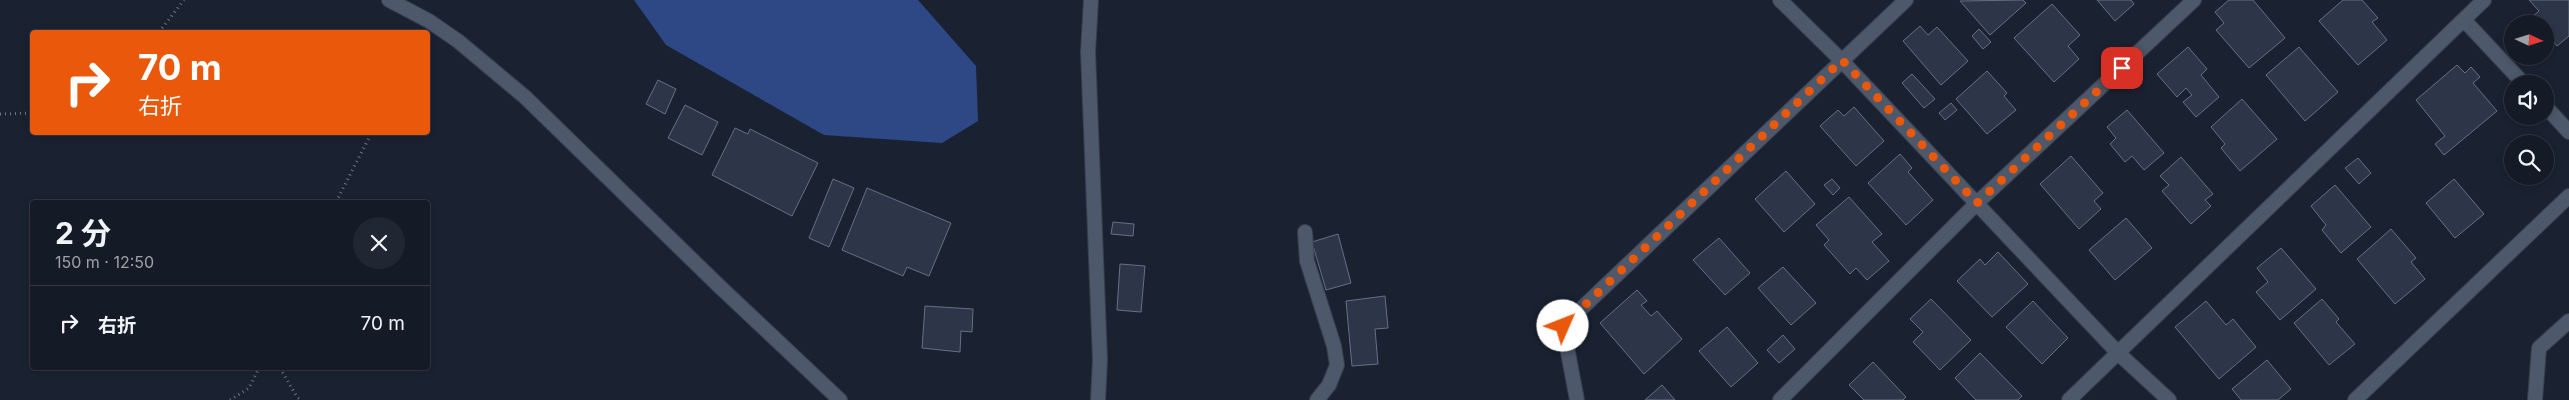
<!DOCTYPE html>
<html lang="ja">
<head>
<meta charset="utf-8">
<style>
	body { margin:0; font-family:Inter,"Noto Sans JP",sans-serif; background:#212732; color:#f1f3f6; height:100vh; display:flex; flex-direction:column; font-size:19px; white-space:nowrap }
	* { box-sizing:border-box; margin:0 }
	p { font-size:16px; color:#9da1a7 }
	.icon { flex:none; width:28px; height:28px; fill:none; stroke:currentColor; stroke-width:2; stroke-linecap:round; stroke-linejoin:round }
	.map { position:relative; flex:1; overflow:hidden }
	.side { position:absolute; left:30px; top:200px; width:400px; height:170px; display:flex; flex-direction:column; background:#141a26; border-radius:5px; box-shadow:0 2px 8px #0003,0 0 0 1px #333843 }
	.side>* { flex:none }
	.banner { position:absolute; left:30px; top:30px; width:400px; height:105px; border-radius:5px; box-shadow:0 2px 8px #0003,0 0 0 1px #333843; background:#ea580c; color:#fff; overflow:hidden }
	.needle { width:32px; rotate:94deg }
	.controls { position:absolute; left:2504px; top:15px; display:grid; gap:10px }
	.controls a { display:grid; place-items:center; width:50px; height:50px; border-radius:50%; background:#141a26; box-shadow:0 2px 8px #0003,0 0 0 1px #333843; font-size:25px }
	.pin { position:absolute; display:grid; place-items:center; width:42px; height:42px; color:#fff; margin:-21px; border-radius:10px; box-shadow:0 2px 8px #0006 }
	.me { position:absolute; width:55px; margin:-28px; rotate:46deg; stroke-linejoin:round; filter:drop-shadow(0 0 4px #0008) }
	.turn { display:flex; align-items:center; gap:18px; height:105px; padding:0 25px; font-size:22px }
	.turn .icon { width:65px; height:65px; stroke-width:2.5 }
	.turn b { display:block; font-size:35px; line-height:42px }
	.round { display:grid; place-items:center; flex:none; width:52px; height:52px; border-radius:26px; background:#212732 }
	.summary { display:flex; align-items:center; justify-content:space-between; height:85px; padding:0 25px }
	h1 { font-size:30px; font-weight:700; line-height:38px }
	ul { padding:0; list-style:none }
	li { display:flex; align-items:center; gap:15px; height:75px; padding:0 25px; border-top:1px solid #333843 }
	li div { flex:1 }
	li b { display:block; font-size:19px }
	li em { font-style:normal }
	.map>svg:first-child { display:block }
	.forest { fill:#2d4885 }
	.building { fill:#2d3648; stroke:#667085 }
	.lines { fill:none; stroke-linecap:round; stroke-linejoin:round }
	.service-casing { stroke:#393f4d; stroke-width:16 }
	.minor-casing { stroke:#393f4d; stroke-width:16 }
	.tertiary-casing { stroke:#393f4d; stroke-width:16 }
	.path { stroke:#6f7684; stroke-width:3; stroke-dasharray:1 4; stroke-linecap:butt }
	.service { stroke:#4e586b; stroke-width:14 }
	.minor { stroke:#4e586b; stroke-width:14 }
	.tertiary { stroke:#4e586b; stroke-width:14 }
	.route { stroke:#ea580c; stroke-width:9; stroke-dasharray:0 16.2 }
</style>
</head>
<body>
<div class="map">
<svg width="2569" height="400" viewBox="0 0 2569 400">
	<rect width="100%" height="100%" fill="#1a2232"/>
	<path class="forest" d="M634,0H918L976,66L978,121L942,143L824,135L666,45Z"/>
	<path class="building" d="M2023,0L2026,3L1990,35L1960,1Z
		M2097,0H2131L2134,4L2115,21Z
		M2229,0H2253L2285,38L2249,68L2216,30L2224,23L2215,12Z
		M2343,0H2362L2378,18L2372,22L2387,40L2358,65L2319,21Z
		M2529,0H2569V36L2557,46L2545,32V24H2537L2532,17L2539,11Z
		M2052,4L2080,35L2068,46L2079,59L2054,82L2014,38Z
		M1920,26L1928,35L1937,27L1968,61L1941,85L1903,41Z
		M1979,29L1991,42L1983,49L1972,36Z
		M2188,47L2207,69L2201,75L2219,97L2196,117L2183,102L2192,95L2186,88L2177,97L2157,74Z
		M2299,47L2338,92L2305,121L2266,75Z
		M2457,65L2465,73L2471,67L2480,77L2473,83L2497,111L2444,155L2435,144L2445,136L2416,100Z
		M1987,71L2007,93L2004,96L2016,110L1987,134L1956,99Z
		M1912,74L1935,99L1924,108L1902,83Z
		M658,80L676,89L665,114L646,104Z
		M2242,99L2277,139L2240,171L2221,148L2225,144L2211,127Z
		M1951,103L1957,110L1945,120L1939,113Z
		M685,105L718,122L702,155L668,138Z
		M1854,107L1884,141L1856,166L1820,126L1838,110L1844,116Z
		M2127,110L2164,153L2144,170L2132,156L2125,162L2110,144L2116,138L2107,127Z
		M735,128L748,134L750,129L818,163L792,216L712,175Z
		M1900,154L1912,168L1908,172L1933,200L1906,225L1868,183Z
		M2071,156L2103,193L2094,201L2101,209L2079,229L2040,184Z
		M2181,157L2213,194L2205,200L2211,206L2191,224L2162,191L2169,185L2160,176Z
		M2358,158L2371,173L2359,184L2345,168Z
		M1786,171L1815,204L1784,232L1755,199Z
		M833,179L854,188L829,247L809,238Z
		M1832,179L1840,188L1833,195L1824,185Z
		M2454,179L2484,214L2455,238L2426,203Z
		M2335,185L2371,227L2341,253L2322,230L2326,225L2311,206Z
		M867,188L951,223L929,276L907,267L903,276L842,250Z
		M1849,197L1882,234L1872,242L1889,261L1867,280L1856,268L1850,274L1824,245L1829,240L1816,225Z
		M2126,218L2152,248L2115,280L2089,250Z
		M1113,222L1134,224L1133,236L1111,234Z
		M2391,229L2416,258L2411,262L2425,279L2395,304L2357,259Z
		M1338,234L1351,283L1326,290L1312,242Z
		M1719,238L1750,273L1725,295L1693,260Z
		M2281,248L2316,289L2280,320L2256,292L2268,282L2257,268Z
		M1998,252L2028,284L1992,317L1957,281L1980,259L1985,265Z
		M1120,264L1145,266L1141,312L1117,310Z
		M1783,267L1816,303L1791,325L1758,288Z
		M1637,290L1647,301L1641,305L1651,316L1657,311L1682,339L1644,374L1600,323Z
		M1385,296L1388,328L1375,329L1378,364L1352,366L1346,301Z
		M1931,299L1971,340L1940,370L1913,342L1923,332L1910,319Z
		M2322,299L2339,319L2336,322L2355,344L2329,365L2294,323Z
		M2033,301L2068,338L2042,364L2006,327Z
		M2206,301L2226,325L2233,319L2256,347L2219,379L2175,327Z
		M925,306L973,309L972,332L961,331L960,352L922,348Z
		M1727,327L1758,363L1731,387L1699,351Z
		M1783,335L1795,349L1779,363L1767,350Z
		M1980,353L2022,396L2018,400H1976L1955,378Z
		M2267,360L2291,389L2278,400H2241L2232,389Z
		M1873,362L1906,397L1903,400H1864L1849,385Z
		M1662,385L1675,400H1645Z"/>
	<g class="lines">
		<defs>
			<path id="service" d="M1305,232L1307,261L1334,346L1337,365L1329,385L1317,400"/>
			<path id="minor" d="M1091,0L1088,52L1100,360L1098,400
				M1780,0L1841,60L2118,353L2169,400
				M2464,20L2524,84
				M2545,106L2569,132
				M1577,400L1563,326L1906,0
				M1780,400L1977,203L2194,0
				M2069,400L2484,0
				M2355,400L2569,196
				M2535,400L2539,348L2569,321"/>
			<path id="tertiary" d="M389,0L429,21L458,41L525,97L718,285L840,400"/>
		</defs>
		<use href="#service" class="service-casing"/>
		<use href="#minor" class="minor-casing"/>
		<use href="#tertiary" class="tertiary-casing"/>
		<path class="path" d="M159,32L184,0
			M0,114L32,113
			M336,202L372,132
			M280,368L297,397L301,400
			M230,400L249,388L259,368"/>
		<use href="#service" class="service"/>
		<use href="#minor" class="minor"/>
		<use href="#tertiary" class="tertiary"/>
	</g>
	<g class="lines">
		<path class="route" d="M1563,326L1842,60L1977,203L2122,68"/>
	</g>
</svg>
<div class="controls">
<a><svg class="needle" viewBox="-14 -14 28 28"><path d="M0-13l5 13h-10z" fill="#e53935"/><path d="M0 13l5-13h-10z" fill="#9da1a7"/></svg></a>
<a><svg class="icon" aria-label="sound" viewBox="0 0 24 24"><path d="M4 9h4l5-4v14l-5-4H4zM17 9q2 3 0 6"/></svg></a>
<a><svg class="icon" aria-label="search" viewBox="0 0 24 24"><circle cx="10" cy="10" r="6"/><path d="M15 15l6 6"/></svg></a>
</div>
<div class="pin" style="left:2122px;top:68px;background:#d93025"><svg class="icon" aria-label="arrive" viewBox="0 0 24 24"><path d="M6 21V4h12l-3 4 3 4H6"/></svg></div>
<svg class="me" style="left:1563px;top:326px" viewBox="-20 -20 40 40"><circle r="19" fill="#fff"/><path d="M0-13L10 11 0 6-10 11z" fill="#ea580c"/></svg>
<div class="banner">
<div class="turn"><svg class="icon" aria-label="right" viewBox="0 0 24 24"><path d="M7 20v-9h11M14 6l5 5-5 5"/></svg><div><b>70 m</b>右折</div></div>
</div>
<section class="side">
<div class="summary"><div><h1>2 分</h1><p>150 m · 12:50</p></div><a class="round"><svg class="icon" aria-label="close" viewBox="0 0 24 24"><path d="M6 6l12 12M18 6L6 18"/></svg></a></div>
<ul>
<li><svg class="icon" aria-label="right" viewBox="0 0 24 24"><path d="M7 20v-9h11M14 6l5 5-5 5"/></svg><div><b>右折</b></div><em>70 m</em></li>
</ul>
</section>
</div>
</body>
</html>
